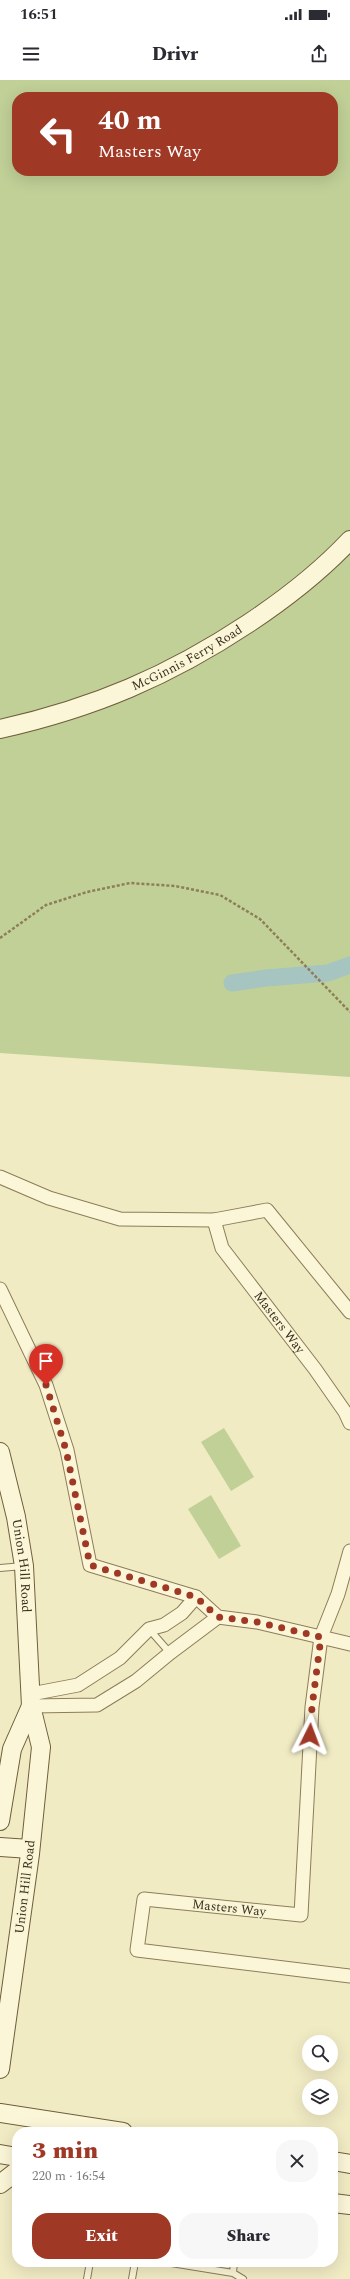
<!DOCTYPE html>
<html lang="en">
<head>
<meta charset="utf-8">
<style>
	body { margin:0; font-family:Spectral,serif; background:#f7f7f7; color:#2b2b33; height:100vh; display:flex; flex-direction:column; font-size:15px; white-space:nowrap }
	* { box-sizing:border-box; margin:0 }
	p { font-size:13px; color:#7c7c81 }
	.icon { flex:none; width:22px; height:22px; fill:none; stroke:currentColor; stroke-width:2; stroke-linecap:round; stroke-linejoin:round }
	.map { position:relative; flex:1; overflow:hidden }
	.drawer { position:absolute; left:12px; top:2047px; width:326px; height:140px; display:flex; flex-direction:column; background:#fff; border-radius:16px; box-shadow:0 4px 16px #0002 }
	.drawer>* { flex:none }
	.banner { position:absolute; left:12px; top:12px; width:326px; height:84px; border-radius:16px; box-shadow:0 4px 16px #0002; background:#9f3926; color:#fff; overflow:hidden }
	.buttons { position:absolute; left:302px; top:1955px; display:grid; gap:8px }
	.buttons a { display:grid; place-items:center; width:36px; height:36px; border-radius:50%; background:#fff; box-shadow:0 4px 16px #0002; font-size:20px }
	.pin { position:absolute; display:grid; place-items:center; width:34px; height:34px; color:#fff; margin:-41px -17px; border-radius:50% 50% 50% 0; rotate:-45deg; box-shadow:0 0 4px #0007 }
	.pin .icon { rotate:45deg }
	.me { position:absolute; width:44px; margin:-22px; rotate:3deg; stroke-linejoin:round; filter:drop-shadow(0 0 3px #0008) }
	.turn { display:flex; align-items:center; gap:14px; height:84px; padding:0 20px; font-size:18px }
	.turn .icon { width:52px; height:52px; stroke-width:2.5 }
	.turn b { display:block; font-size:28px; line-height:34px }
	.round { display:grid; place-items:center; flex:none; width:42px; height:42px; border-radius:16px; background:#f7f7f7 }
	.headline { display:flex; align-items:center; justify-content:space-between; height:68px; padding:0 20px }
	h1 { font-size:24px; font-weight:800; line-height:30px; color:#9f3926 }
	.primary-button { display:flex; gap:8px; margin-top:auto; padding:8px 20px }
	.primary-button a { flex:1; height:46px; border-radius:16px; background:#9f3926; color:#fff; font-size:16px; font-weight:800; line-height:46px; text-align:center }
	.primary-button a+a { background:#f7f7f7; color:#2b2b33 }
	.status { display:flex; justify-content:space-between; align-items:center; height:28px; padding:0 20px; background:#fff; direction:ltr }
	.status svg { height:11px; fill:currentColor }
	header { display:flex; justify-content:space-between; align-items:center; height:52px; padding:0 20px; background:#fff; font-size:18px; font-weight:800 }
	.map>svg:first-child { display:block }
	.green { fill:#c0d097; fill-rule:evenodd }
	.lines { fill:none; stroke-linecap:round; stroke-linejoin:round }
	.canal { stroke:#a6c4c0; stroke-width:17 }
	.lane-casing { stroke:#8d7d59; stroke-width:8 }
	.street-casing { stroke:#8d7d59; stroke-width:15 }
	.secondary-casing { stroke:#6f5e3c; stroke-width:20 }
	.path { stroke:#8d7d59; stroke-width:2.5; stroke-dasharray:3 2; stroke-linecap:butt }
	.lane { stroke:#fbf6d8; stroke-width:6 }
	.street { stroke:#fbf6d8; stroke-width:13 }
	.secondary { stroke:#fbf6d8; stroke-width:18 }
	.route { stroke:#9f3926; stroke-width:7; stroke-dasharray:0 12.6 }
	.labels { text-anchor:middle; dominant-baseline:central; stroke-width:3; stroke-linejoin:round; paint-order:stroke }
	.street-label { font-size:13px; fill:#3c311e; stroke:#f8f3d4 }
</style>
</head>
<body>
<div class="status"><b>16:51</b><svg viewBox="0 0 49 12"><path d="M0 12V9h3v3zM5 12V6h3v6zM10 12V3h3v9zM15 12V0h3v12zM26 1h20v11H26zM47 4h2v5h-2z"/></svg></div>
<header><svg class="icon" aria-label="menu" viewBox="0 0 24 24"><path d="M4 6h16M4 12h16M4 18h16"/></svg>Drivr<svg class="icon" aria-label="share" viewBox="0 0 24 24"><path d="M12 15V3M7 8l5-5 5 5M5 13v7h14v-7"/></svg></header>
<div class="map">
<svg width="350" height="2199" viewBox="0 0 350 2199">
	<rect width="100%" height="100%" fill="#f1ebc4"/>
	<path class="green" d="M0,0H350V997L0,973ZM17,17H333V91H17Z
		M224,1348L254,1397L231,1411L201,1362Z
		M211,1415L241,1466L219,1479L188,1429Z"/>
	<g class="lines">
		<path class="canal" d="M232,903L266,898L328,893L350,885"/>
		<defs>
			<path id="lane" d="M0,1488L23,1486
				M149,1549L170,1573
				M165,2182L233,2193L243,2199
				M233,2193L234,2182
				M87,2199L90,2182
				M132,2199L135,2182"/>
			<g id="street">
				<path d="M0,1097L49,1118L120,1139L214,1140L267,1130L350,1232"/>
				<path id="s1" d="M214,1140L222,1168L315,1289L345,1332L350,1343"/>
				<path d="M0,1209L46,1305L67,1370L90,1485L196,1517L218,1537L257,1542L350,1564"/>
				<path d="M350,1471L338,1514L321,1557L312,1627L301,1835L144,1819L137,1870L350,1896"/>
				<path d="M31,1614L78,1605L120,1578L149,1549L164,1545L182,1533L196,1517"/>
				<path d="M31,1626L97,1625L136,1601L170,1573L218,1537"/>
			</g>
			<g id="secondary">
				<path id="s2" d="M0,649C94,628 169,596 249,543C285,519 320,492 350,460"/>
				<path id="s3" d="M0,1372L16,1437L24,1486L31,1626L41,1667L30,1774L0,1989"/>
				<path d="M0,1741L12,1669L31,1626"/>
				<path d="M0,1767L30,1769"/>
				<path d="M0,2033L123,2052"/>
				<path d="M0,2074L17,2077"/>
				<path d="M333,2081L350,2084"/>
				<path d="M0,2104L17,2091"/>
				<path d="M333,2123L350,2125"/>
			</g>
		</defs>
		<use href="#lane" class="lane-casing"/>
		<use href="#street" class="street-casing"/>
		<use href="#secondary" class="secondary-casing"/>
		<path class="path" d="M0,858L46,825L87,812L130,803L175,806L220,815L260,839L350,932"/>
		<use href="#lane" class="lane"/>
		<use href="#street" class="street"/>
		<use href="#secondary" class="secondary"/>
	</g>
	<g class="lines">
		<path class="route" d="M46,1305L66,1370L90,1485L196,1517L218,1537L257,1542L321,1557L312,1627L310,1655"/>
	</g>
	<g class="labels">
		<g class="street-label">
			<text stroke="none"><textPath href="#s2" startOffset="201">McGinnis Ferry Road</textPath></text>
			<text stroke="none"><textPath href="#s1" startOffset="123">Masters Way</textPath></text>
			<text stroke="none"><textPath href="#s3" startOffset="116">Union Hill Road</textPath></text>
			<text transform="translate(25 1807) rotate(-83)">Union Hill Road</text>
			<text transform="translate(229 1828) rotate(6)">Masters Way</text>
		</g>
	</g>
</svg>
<div class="buttons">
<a><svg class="icon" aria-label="search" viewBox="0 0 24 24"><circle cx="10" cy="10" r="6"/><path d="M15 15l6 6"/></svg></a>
<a><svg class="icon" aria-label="layers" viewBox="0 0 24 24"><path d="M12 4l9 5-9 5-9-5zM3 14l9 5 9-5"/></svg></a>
</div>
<div class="pin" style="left:46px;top:1305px;background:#d93025"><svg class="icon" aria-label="arrive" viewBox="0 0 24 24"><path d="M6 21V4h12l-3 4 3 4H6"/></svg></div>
<svg class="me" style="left:310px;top:1655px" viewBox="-20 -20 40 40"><path d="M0-17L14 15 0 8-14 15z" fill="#9f3926" stroke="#fff" stroke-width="4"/></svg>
<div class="banner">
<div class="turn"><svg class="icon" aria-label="left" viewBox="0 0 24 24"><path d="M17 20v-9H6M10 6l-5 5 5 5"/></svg><div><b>40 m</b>Masters Way</div></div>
</div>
<section class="drawer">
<div class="headline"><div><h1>3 min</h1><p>220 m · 16:54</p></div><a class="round"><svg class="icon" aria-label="close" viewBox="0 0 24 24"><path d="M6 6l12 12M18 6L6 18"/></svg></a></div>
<div class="primary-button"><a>Exit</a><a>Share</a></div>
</section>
</div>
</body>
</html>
